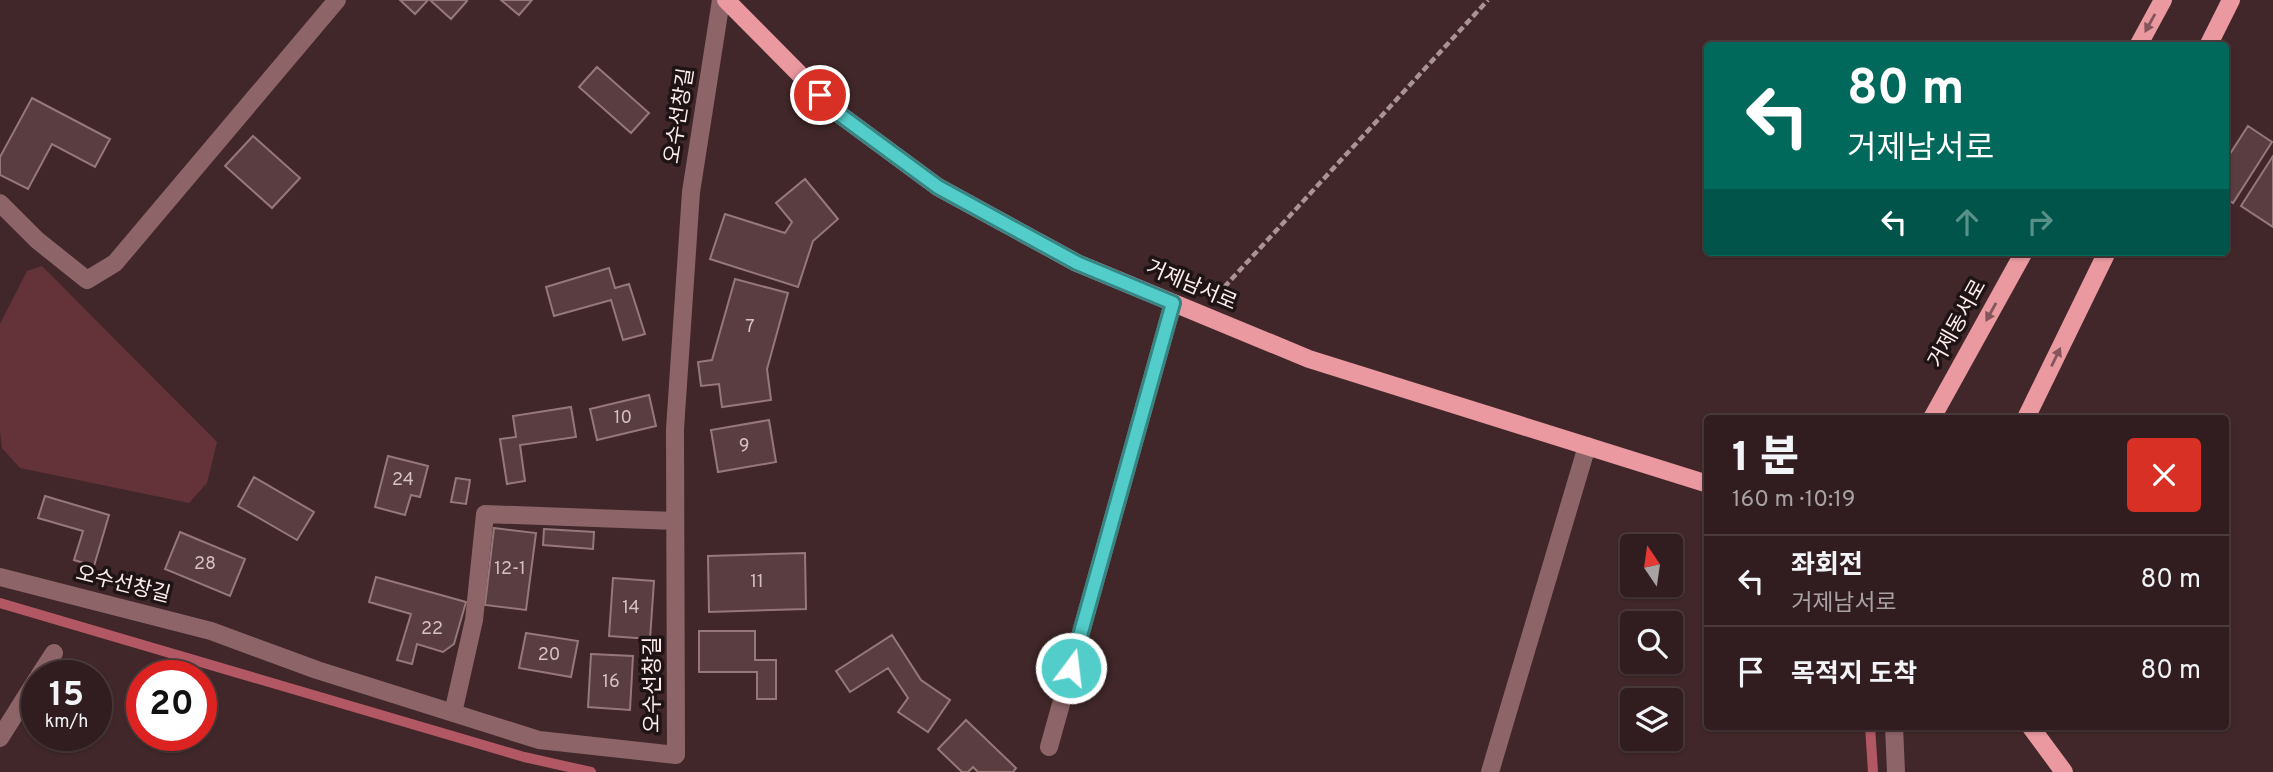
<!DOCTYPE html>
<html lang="ko">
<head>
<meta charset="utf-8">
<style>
	body { margin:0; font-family:Overpass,"Noto Sans KR",sans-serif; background:#3d2a2c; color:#f1f3f6; height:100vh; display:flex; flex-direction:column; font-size:26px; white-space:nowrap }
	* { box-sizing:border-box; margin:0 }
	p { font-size:23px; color:#a8a2a4 }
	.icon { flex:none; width:38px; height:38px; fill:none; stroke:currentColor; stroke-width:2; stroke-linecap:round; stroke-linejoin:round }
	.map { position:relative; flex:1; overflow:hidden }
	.details { position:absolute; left:1704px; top:415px; width:525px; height:315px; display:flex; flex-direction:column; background:#311d1f; border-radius:7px; box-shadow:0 2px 5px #0004,0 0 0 2px #4c3b3d }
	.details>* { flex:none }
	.banner { position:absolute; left:1704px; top:42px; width:525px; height:214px; border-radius:7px; box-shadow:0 2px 5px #0004,0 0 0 2px #4c3b3d; background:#00695c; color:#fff; overflow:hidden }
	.needle { width:46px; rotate:347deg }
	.tools { position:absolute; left:1620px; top:534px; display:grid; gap:14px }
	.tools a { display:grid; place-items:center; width:63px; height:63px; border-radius:7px; background:#311d1f; box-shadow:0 2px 5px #0004,0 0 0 2px #4c3b3d; font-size:35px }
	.speed { position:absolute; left:21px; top:660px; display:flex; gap:14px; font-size:35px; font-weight:700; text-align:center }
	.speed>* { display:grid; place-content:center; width:91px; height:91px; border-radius:50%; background:#311d1f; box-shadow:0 2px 5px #0004,0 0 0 2px #4c3b3d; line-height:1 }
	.speed small { font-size:18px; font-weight:400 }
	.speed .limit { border:10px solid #d22; background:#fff; color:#111 }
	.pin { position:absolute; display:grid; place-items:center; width:60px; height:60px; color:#fff; margin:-30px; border:4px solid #fff; border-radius:50%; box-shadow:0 2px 7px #0007 }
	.me { position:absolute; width:77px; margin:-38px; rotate:15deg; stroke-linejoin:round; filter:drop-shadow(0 0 5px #0008) }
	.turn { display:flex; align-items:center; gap:24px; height:147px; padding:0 28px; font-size:32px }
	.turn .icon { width:91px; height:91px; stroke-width:2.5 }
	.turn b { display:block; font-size:49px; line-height:60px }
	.lanes { display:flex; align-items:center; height:66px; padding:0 28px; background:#0003; justify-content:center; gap:35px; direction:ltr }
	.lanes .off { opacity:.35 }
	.round { display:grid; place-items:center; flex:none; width:74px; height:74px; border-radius:7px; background:#3d2a2c }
	.overview { display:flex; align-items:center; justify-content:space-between; height:119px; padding:0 28px }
	h1 { font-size:42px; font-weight:800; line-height:52px }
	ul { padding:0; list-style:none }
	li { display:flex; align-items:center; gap:21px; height:91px; padding:0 28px; border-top:2px solid #4c3b3d }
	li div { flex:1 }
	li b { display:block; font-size:26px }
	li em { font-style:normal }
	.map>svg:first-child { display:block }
	.green { fill:#633339 }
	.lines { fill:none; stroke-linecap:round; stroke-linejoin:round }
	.stream { stroke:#b15864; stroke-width:10 }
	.building { fill:#593d40; stroke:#97787a; stroke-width:2 }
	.path { stroke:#a99394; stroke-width:4.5; stroke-dasharray:7 3.5; stroke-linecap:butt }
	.minor { stroke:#8d6569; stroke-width:18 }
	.major { stroke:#ea99a1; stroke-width:18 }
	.oneway { fill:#84565b }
	.route-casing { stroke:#368583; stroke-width:18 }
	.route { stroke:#53cdca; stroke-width:12 }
	.labels { text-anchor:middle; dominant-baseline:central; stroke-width:7; stroke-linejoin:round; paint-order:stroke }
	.number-label { font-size:18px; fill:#d6c1c2 }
	.street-label { font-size:21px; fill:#ffedee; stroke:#1f1415 }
</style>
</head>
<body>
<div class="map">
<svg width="2273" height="772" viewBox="0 0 2273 772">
	<rect width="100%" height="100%" fill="#412729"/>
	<path class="green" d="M42,266L217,442L207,483L189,503L20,468L2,448L0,432V324L27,271Z"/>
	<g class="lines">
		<path class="stream" d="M0,603L524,757L591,772
			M1870,726L1873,772"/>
	</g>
	<path class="building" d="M400,0H428L415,14Z
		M430,0H465L467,1L451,19Z
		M501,0H532L519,15Z
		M597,67L649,113L631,133L579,87Z
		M32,98L110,139L95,167L52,144L28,189L0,175V157Z
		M2248,126L2272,142L2233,203L2226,198V160Z
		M253,136L300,178L272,208L225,166Z
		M2273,156V227L2241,206Z
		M805,179L838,219L813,241L798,287L710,259L725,214L785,233L792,222L776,203Z
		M609,268L615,288L629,284L645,334L623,340L611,300L554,316L546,287Z
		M735,279L788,293L767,369L771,400L722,407L719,384L701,386L698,362L712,360Z
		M649,395L656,426L597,440L590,409Z
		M571,407L576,437L520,445L525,481L507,484L500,439L516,437L513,416Z
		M769,420L776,462L718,472L711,430Z
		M388,456L428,466L420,497L411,495L405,515L375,507Z
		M254,477L314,512L297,540L238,506Z
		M456,478L470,480L466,504L451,502Z
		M45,496L109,515L94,566L74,560L83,531L38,518Z
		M494,528L536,533L526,610L485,605Z
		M544,529L594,532L593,549L543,545Z
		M180,532L245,559L230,596L165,569Z
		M805,553L806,609L709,612L708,556Z
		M376,577L466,602L454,644L443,652L417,644L412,664L397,660L411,614L369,602Z
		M613,578L654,581L650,639L609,636Z
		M699,631H755V660H776V699H757V672H699Z
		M526,633L578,641L571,677L519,668Z
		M892,635L921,680L950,700L928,732L898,712L908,698L888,668L850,692L836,671Z
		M591,654L633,656L630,710L588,707Z
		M966,720L1016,768L1013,772H978L973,767L968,772H962L938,749Z"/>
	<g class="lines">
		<path class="path" d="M1217,295L1488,0"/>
		<path class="minor" d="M0,203L37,240L87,280L115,263L337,0
			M0,577L211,631L317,670L539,740L676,755L675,429L691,192L721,0
			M39,676L54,653
			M453,713L474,620L485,514L675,521
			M1894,726L1896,772
			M0,738L37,679
			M1049,747L1173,303
			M1490,772L1587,446"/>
		<path class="major" d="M726,0L839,114L938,187L1077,263L1309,359L1708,484
			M2138,46L2163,0
			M2208,46L2231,0
			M1932,418L2024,252
			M2026,418L2107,252
			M2030,726L2064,772"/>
	</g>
	<defs><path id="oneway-solid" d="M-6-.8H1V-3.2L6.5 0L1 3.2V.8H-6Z" transform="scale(1.75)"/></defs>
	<g class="oneway">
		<use href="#oneway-solid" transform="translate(2150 23) rotate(119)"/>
		<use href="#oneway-solid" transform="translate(1991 312) rotate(119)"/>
		<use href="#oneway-solid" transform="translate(2056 357) rotate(-64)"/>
	</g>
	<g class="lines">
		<defs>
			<path id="route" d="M820,95L839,114L938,187L1077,263L1173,303L1071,668"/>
		</defs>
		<use href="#route" class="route-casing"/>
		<use href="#route" class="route"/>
	</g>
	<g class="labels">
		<g class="number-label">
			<text x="750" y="327">7</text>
			<text x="623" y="418">10</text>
			<text x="744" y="446">9</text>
			<text x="403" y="480">24</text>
			<text x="205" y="564">28</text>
			<text x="510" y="569">12-1</text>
			<text x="757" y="582">11</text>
			<text x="631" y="608">14</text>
			<text x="432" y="629">22</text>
			<text x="549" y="655">20</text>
			<text x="611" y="682">16</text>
		</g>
		<g class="street-label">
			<text transform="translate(680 116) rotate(-81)">오수선창길</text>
			<text transform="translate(1191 286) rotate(23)">거제남서로</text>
			<text transform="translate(1958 324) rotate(-61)">거제동서로</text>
			<text transform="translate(123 585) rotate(14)">오수선창길</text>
			<text transform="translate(653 685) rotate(-90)">오수선창길</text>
		</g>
	</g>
</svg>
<div class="tools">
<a><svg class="needle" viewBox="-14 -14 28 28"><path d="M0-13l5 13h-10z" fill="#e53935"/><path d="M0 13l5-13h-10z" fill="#a8a2a4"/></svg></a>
<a><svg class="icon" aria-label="search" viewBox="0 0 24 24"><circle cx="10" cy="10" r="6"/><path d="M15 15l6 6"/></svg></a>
<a><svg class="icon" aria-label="layers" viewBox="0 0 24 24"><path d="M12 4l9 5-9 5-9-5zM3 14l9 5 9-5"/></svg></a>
</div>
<div class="speed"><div>15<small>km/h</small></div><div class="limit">20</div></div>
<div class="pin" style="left:820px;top:95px;background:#d93025"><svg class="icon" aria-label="arrive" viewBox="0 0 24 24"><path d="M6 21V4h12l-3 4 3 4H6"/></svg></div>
<svg class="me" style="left:1071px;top:668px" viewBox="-20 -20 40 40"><circle r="17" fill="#53cdca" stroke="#fff" stroke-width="3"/><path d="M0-11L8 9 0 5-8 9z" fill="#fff"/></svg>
<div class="banner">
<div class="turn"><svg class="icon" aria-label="left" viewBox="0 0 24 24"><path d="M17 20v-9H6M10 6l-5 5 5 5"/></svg><div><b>80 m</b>거제남서로</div></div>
<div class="lanes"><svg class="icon" aria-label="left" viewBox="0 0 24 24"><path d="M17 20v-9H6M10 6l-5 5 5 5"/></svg><svg class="icon off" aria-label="ahead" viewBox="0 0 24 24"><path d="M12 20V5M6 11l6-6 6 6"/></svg><svg class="icon off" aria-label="right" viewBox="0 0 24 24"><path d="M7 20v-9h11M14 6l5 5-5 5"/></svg></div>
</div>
<section class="details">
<div class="overview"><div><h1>1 분</h1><p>160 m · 10:19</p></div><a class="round" style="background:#d93025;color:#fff"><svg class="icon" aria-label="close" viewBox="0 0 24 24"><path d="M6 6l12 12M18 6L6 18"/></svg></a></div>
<ul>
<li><svg class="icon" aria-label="left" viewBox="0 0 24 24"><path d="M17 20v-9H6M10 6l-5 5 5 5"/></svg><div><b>좌회전</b><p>거제남서로</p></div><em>80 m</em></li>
<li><svg class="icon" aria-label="arrive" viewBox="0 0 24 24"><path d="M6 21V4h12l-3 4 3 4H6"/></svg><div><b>목적지 도착</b></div><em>80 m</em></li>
</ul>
</section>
</div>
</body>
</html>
